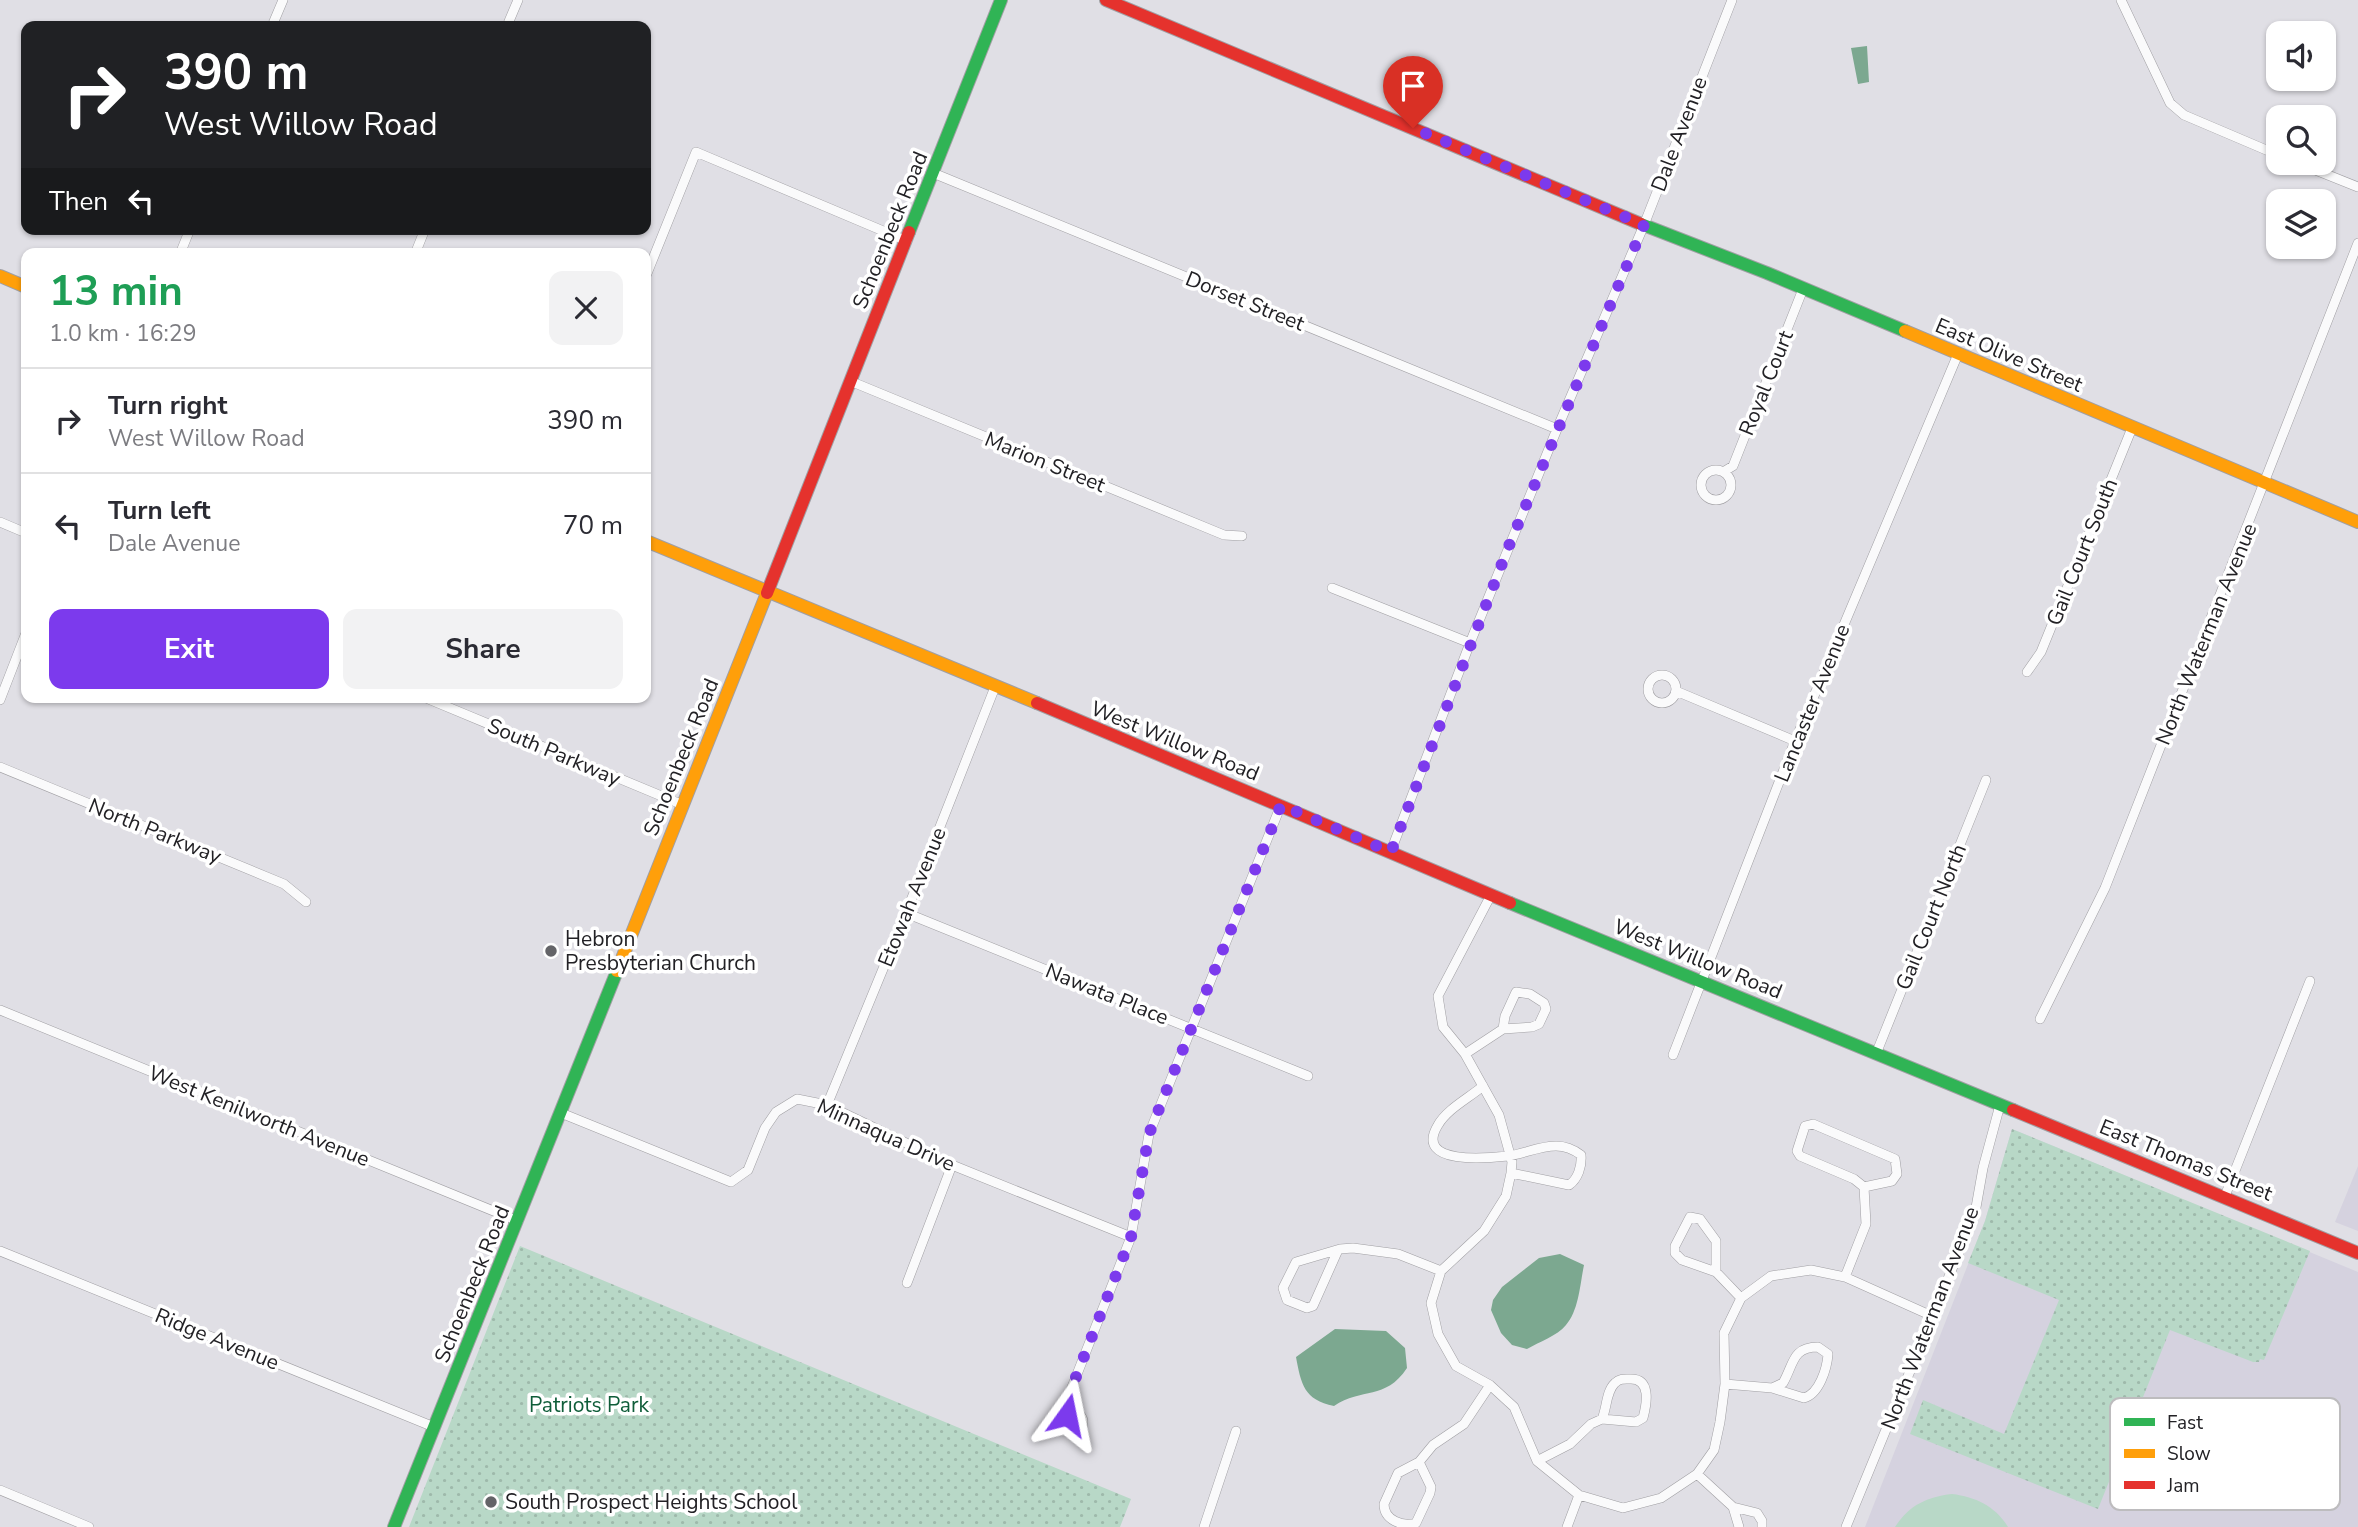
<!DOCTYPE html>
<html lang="en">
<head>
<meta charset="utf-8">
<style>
	body { margin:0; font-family:"Nunito Sans",sans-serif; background:#f2f2f3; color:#2b2b33; height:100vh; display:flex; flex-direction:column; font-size:26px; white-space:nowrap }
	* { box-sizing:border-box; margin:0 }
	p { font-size:23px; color:#7c7c81 }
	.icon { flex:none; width:38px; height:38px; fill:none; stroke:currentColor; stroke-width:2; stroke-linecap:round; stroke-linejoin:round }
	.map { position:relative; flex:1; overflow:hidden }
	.sheet { position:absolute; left:21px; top:248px; width:630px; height:455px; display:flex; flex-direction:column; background:#fff; border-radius:14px; box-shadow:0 2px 5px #0004 }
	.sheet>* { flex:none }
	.guide { position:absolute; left:21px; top:21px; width:630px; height:214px; border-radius:14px; box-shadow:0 2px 5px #0004; background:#202124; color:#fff; overflow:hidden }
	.tools { position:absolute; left:2266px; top:21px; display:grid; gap:14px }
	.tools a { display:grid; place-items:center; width:70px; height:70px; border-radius:14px; background:#fff; box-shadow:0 2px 5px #0004; font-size:35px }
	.pin { position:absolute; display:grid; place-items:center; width:60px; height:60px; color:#fff; margin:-72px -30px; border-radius:50% 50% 50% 0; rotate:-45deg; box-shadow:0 0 7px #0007 }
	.pin .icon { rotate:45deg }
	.me { position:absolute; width:77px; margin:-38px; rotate:12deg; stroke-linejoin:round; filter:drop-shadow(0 0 5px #0008) }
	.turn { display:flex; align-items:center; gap:24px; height:147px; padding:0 28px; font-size:32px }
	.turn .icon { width:91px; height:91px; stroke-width:2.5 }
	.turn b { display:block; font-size:49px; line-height:60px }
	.then { display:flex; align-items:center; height:66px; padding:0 28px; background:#0003; gap:14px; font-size:26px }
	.round { display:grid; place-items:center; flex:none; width:74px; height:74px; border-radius:14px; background:#f2f2f3 }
	.summary { display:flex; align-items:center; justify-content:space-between; height:119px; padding:0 28px }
	h1 { font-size:42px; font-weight:700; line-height:52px; color:#1e9e55 }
	.button { display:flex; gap:14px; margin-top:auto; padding:14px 28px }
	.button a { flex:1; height:80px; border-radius:14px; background:#7c3aed; color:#fff; font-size:28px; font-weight:700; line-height:80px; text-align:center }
	.button a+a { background:#f2f2f3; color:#2b2b33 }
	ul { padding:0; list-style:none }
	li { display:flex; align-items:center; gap:21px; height:105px; padding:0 28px; border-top:2px solid #e1e1e2 }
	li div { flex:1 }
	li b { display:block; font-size:26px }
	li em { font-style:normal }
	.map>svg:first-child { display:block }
	.built { fill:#d5d2df }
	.grass { fill:#b8d8c7 }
	.park { fill:url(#park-dots) }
	.water { fill:#7ca890 }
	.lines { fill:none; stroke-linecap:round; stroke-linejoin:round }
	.street-casing { stroke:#a09fa3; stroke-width:10 }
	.fast-casing { stroke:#a09fa3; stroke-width:14 }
	.slow-casing { stroke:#a09fa3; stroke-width:14 }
	.jam-casing { stroke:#a09fa3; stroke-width:14 }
	.street { stroke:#fafafb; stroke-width:9 }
	.fast { stroke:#30b455; stroke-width:12 }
	.slow { stroke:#ff9f0a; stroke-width:12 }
	.jam { stroke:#e5322d; stroke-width:12 }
	.route { stroke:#7c3aed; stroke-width:12; stroke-dasharray:0 21.6 }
	.poi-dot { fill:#646468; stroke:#fff; stroke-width:2.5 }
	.labels { text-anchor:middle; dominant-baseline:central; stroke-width:7; stroke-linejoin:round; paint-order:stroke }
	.street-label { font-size:21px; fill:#222125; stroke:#fff }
	.poi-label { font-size:21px; fill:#222125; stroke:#fff; text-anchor:start }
	.park-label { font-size:21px; fill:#0f5d39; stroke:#fff }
	.key { fill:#fff; stroke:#bdbcbe; stroke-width:2 }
	.key-label { font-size:19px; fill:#222125 }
</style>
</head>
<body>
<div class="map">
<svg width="2358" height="1527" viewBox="0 0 2358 1527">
	<defs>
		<pattern id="park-dots" width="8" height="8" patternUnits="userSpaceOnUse" patternTransform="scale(1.75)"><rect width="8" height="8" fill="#b8d8c7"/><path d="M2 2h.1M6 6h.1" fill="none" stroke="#9eb9ab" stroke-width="1.8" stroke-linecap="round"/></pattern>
	</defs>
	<rect width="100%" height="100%" fill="#e0dfe5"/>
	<path class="built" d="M2012,1129L2358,1272V1527H1865L1985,1221Z
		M2358,1166V1231L2335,1222Z"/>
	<path class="grass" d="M1952,1494C1976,1497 1995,1506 2008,1527H1895C1909,1505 1927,1497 1952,1494Z"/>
	<path class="park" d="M2012,1129L2310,1251L2264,1360L2260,1359L2259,1362H2253L2170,1330L2098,1509L1910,1434L1923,1400L2004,1434L2059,1300L1968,1263L1985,1221Z
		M520,1246L1131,1499L1120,1527H409Z"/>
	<path class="water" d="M1867,46L1869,82L1858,84L1851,48Z
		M1560,1254L1584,1265C1580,1284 1579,1310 1566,1325C1557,1336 1539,1342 1527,1349L1512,1345L1501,1333L1491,1310L1493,1300L1502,1287L1539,1258Z
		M1335,1329L1386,1331L1405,1348L1407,1368C1385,1401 1362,1387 1334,1406C1304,1400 1301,1384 1296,1357Z"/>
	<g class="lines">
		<defs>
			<path id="street" d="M2121,0L2170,103L2184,115L2278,155
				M272,26L283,0
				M507,26L518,0
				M2298,163L2358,187
				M933,173L1557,429
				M180,254L190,229
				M415,254L425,229
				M646,276L696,152L907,241
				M850,381L1224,535L1242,536
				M1701 485a15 15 0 1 1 30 0a15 15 0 1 1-30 0Z
				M1723,472L1733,466L1803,289
				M0,522L26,533
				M1332,588L1470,643
				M2027,672L2041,652L2132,428
				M1648 689a14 14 0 1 1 28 0a14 14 0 1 1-28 0Z
				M1676,691L1795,741
				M426,698L683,805
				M0,700L26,633
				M0,767L284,884L306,902
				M1391,851L1470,643L1557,429L1644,225L1732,0
				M1491,895L1438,996L1443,1027L1465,1054L1499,1115L1512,1162L1511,1173L1506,1196L1484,1231L1441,1271L1431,1303L1438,1334L1456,1366L1490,1385L1514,1407L1537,1461L1579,1495L1623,1508L1661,1498L1697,1474L1714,1450L1720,1422L1725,1384L1724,1333L1741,1298L1771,1276L1811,1270L1845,1277L1932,1316
				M906,913L1308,1076
				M0,1010L518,1221
				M2040,1019L2105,888L2358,243
				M1465,1054L1503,1029L1532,1027L1539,1024L1546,1009L1544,1003L1530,994L1516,992L1505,1016L1503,1029
				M1876,1054L1986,780
				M1673,1055L1795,741L1958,354
				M1483,1086C1469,1098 1447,1109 1438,1125C1413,1166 1489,1158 1508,1156C1524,1154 1539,1146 1556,1146C1566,1146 1573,1149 1581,1155C1582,1166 1578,1179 1569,1185L1511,1173
				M827,1105L906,913L995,687
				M561,1113L731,1182L748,1170L765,1128L776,1112L797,1099L827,1105L952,1165L1131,1237
				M2225,1196L2310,981
				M1338,1250L1313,1306L1307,1308L1287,1300L1283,1288L1296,1262L1340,1249L1353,1248L1398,1254L1441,1271
				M0,1251L434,1427
				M1716,1272V1241L1700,1219L1690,1217L1675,1246V1253L1682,1260L1716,1272L1741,1298
				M1845,1277L1866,1224L1864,1187L1854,1179L1800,1156L1797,1151L1805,1126L1813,1124L1895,1159L1897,1174L1892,1181L1864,1187
				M907,1283L952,1165
				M1725,1384L1772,1388L1804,1398C1819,1394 1827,1369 1828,1354L1818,1347C1792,1347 1794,1364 1783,1383L1772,1388
				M1065 1422a9 9 0 1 1 18 0a9 9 0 1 1-18 0Z
				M1073,1413L1072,1387L1131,1237L1149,1134L1281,805
				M1537,1461L1570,1444L1591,1424L1602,1419L1636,1422L1643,1418C1647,1403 1651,1379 1631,1379C1625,1379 1620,1378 1615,1383C1606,1391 1607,1408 1602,1419
				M1419,1462L1431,1487L1430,1493L1416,1523C1402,1527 1384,1520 1384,1504L1398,1473L1419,1462L1433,1445L1464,1424L1490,1385
				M1697,1474L1733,1507L1739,1527
				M0,1490L89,1527
				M1733,1507L1757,1513L1762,1521V1527
				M1204,1527L1236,1431
				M1567,1527L1579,1495
				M1846,1527L1975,1213L1983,1168L2000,1105"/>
			<path id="fast" d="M1641,224L1767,273L1905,331
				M909,232L1001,0
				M1510,903L2013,1110
				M394,1527L617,971"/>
			<path id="slow" d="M0,276L26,287
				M1905,331L2358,522
				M646,541L1037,703
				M617,971L767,593"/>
			<path id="jam" d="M1106,0L1641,224
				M767,593L909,232
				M1037,703L1510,903
				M2013,1110L2358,1253"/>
		</defs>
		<use href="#street" class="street-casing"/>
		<use href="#fast" class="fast-casing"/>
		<use href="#slow" class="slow-casing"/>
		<use href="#jam" class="jam-casing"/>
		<use href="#street" class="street"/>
		<use href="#fast" class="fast"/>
		<use href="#slow" class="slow"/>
		<use href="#jam" class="jam"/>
	</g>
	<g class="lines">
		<path class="route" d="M1067,1415L1073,1413L1072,1387L1131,1237L1149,1134L1281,805L1391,852L1508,548L1644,225L1413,128"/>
	</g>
	<g class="poi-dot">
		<circle cx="551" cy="951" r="7"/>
		<circle cx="491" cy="1502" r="7"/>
	</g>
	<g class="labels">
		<g class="street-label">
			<text transform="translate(1679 134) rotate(-69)">Dale Avenue</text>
			<text transform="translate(890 230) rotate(-68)">Schoenbeck Road</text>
			<text transform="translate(1245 301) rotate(22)">Dorset Street</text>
			<text transform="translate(2009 355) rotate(23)">East Olive Street</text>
			<text transform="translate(1766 383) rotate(-68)">Royal Court</text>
			<text transform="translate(1045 462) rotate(22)">Marion Street</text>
			<text transform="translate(2082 552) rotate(-68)">Gail Court South</text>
			<text transform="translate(2206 634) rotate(-68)">North Waterman Avenue</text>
			<text transform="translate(1812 703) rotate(-68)">Lancaster Avenue</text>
			<text transform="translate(1175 741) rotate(22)">West Willow Road</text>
			<text transform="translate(554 752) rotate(23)">South Parkway</text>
			<text transform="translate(681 757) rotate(-68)">Schoenbeck Road</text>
			<text transform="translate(155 831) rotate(22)">North Parkway</text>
			<text transform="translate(912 897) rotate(-68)">Etowah Avenue</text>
			<text transform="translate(1931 917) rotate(-68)">Gail Court North</text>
			<text transform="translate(1698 959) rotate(22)">West Willow Road</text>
			<text transform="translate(1107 994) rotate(22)">Nawata Place</text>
			<text transform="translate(259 1116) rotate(22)">West Kenilworth Avenue</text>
			<text transform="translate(886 1135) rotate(24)">Minnaqua Drive</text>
			<text transform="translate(2186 1160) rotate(22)">East Thomas Street</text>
			<text transform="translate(472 1284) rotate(-68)">Schoenbeck Road</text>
			<text transform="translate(1930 1318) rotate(-69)">North Waterman Avenue</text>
			<text transform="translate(217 1339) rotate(22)">Ridge Avenue</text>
		</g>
		<g class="poi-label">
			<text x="565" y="939">Hebron<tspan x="565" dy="24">Presbyterian Church</tspan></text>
			<text x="505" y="1502">South Prospect Heights School</text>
		</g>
		<g class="park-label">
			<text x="589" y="1405">Patriots Park</text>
		</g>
	</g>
	<rect x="2110" y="1398" width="230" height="112" rx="10" class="key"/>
	<rect x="2124" y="1418" width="31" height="8" fill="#30b455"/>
	<rect x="2124" y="1449" width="31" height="9" fill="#ff9f0a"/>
	<rect x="2124" y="1481" width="31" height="8" fill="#e5322d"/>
	<g class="key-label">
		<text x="2167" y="1429">Fast</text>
		<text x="2167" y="1460">Slow</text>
		<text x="2167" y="1492">Jam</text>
	</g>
</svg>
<div class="tools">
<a><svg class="icon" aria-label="sound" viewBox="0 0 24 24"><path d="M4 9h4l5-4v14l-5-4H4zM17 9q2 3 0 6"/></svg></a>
<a><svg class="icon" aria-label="search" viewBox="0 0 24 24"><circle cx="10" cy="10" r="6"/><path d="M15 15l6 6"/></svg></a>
<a><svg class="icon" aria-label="layers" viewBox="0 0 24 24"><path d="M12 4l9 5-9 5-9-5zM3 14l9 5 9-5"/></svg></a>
</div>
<div class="pin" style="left:1413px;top:128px;background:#d93025"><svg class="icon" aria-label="arrive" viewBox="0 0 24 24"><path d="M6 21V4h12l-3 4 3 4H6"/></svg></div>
<svg class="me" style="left:1067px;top:1415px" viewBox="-20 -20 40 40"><path d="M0-17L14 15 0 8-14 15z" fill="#7c3aed" stroke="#fff" stroke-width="4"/></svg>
<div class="guide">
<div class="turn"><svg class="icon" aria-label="right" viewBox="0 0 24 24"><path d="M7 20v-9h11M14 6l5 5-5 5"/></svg><div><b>390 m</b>West Willow Road</div></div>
<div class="then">Then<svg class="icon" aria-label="left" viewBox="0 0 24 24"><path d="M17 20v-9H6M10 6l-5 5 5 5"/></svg></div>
</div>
<section class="sheet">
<div class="summary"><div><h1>13 min</h1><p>1.0 km · 16:29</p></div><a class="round"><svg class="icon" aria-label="close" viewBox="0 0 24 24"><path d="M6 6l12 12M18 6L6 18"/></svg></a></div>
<ul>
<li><svg class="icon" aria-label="right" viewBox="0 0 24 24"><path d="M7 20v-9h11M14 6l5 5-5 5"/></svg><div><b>Turn right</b><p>West Willow Road</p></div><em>390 m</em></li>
<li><svg class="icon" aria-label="left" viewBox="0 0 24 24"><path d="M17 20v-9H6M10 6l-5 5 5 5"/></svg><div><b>Turn left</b><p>Dale Avenue</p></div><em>70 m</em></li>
</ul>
<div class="button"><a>Exit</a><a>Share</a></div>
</section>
</div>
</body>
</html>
